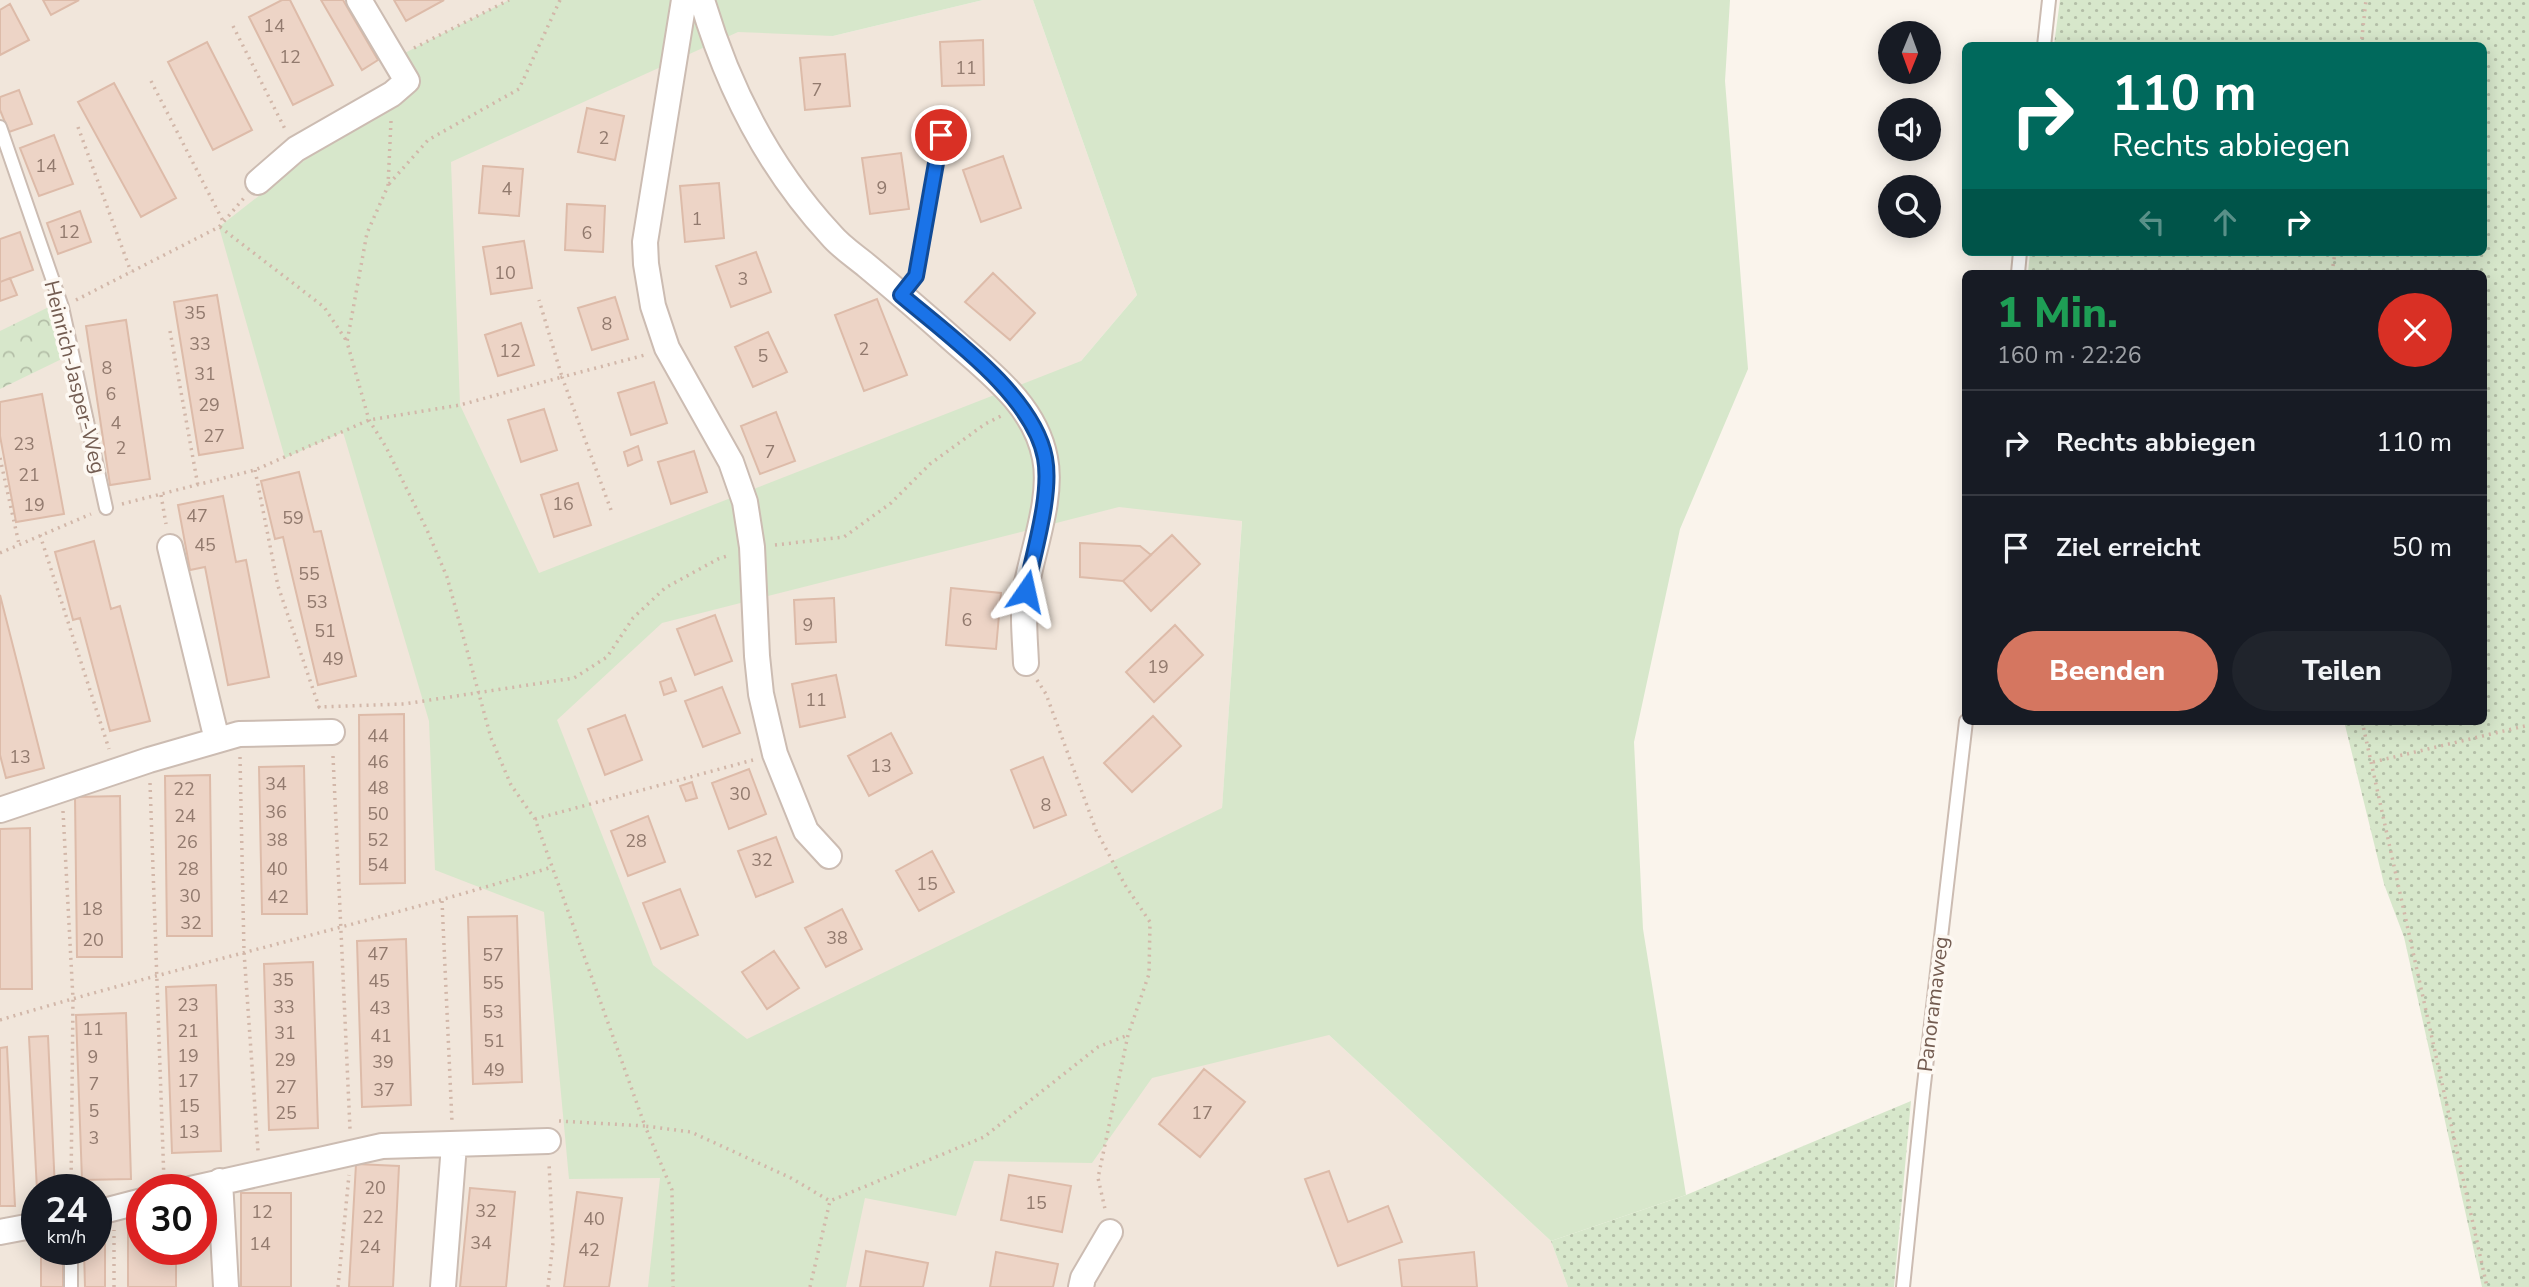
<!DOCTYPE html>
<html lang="de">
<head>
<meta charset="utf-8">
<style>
	body { margin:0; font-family:"Nunito Sans",sans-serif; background:#20242c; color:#f1f3f6; height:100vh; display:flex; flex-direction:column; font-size:26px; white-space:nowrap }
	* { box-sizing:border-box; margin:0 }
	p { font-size:23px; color:#9ea1a6 }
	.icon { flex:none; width:38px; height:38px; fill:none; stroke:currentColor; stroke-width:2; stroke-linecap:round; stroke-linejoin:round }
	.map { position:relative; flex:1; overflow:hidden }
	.side { position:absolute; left:1962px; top:270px; width:525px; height:455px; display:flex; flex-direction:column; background:#171b24; border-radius:10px; box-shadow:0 4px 18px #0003 }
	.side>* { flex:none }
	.guide { position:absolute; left:1962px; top:42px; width:525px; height:214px; border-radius:10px; box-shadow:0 4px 18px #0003; background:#00695c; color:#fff; overflow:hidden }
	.needle { width:46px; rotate:181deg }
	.tools { position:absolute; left:1878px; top:21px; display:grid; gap:14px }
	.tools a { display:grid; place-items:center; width:63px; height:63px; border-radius:50%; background:#171b24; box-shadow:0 4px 18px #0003; font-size:35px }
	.speed { position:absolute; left:21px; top:1174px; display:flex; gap:14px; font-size:35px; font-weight:700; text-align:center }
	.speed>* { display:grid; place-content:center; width:91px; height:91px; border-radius:50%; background:#171b24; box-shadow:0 4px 18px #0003; line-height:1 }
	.speed small { font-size:18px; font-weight:400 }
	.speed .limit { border:10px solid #d22; background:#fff; color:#111 }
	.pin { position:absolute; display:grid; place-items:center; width:60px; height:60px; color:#fff; margin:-30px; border:4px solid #fff; border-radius:50%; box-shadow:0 2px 7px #0007 }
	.me { position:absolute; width:77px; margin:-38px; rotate:11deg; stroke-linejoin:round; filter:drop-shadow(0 0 5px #0008) }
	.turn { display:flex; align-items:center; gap:24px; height:147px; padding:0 35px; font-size:32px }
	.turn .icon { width:91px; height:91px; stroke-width:2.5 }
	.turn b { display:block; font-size:49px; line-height:60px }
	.lanes { display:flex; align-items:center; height:66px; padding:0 35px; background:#0003; justify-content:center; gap:35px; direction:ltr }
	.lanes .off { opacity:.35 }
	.round { display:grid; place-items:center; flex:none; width:74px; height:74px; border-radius:37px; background:#20242c }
	.overview { display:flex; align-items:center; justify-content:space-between; height:119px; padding:0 35px }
	h1 { font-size:42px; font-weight:800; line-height:52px; color:#1e9e55 }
	.button { display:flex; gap:14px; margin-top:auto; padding:14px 35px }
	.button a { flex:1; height:80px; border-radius:42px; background:#d57660; color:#fff; font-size:28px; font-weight:800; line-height:80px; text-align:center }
	.button a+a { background:#20242c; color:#f1f3f6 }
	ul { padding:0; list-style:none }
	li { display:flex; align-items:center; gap:21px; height:105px; padding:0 35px; border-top:2px solid #363941 }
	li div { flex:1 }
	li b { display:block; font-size:26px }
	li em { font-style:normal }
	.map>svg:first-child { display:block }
	.residential { fill:#f1e6db; fill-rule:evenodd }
	.grass { fill:#d7e7cb; fill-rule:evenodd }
	.park { fill:url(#park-crowns) }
	.garden { fill:url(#garden-dots) }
	.building { fill:#edd4c6; stroke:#ddbba9; stroke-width:2 }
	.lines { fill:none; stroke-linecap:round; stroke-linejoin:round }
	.service-casing { stroke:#ccbcb2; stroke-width:16 }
	.minor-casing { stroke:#ccbcb2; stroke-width:28 }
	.path { stroke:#d2b7a9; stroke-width:3.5; stroke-dasharray:2 5; stroke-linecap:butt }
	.service { stroke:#fff; stroke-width:12 }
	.minor { stroke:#fff; stroke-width:24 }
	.route-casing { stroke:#114b97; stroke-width:18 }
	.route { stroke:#1a73e8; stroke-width:12 }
	.labels { text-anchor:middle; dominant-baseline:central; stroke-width:7; stroke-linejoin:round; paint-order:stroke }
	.number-label { font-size:18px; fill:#927a6e }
	.street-label { font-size:21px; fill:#735c51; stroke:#fdf8f2 }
</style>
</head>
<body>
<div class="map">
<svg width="2529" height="1287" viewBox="0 0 2529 1287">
	<defs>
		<pattern id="park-crowns" width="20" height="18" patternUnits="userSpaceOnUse" patternTransform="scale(1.75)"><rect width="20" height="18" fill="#d7e7cb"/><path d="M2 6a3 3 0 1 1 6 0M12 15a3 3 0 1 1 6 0" fill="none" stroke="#b3bea7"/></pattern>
		<pattern id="garden-dots" width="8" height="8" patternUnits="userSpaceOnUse" patternTransform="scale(1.75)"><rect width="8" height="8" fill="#d7e7cb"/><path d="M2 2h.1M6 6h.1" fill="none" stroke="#b3bea7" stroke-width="1.8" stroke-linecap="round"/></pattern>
	</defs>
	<rect width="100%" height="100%" fill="#faf4ec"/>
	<path class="residential" d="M0,0H729L833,36L983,0H1033L1137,295L1081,361L1242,520L1222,809L1329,1035L1551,1241L1568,1287H0ZM37,1190H96V1250H37ZM142,1190H201V1250H142Z"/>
	<path class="grass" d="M509,0H983L833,36L738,32L451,162L460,405L539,573L1081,361L1137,295L1033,0H1730L1725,81L1748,369L1680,529L1634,742L1643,929L1686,1195L1551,1241L1329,1035L1152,1078L1092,1163L974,1161L956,1216L865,1198L846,1287H648L660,1178L569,1179L544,912L435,870L429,721L343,432L285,458L219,227L406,81L393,59ZM1119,507L1242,521L1222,808L747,1039L653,965L557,720L662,623Z"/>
	<path class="park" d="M63,300L72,354L0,389V331Z"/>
	<path class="garden" d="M2060,0H2529V1287H2482L2404,937L2384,884L2344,721H2483V273H2028L2030,252H2483V46L2054,45Z
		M1911,1101L1894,1287H1568L1551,1241L1686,1195Z"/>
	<path class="building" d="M43,0H79L51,15Z
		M282,0H290L333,85L293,105L249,17Z
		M321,0H343L378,60L362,70Z
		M394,0H444L406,21Z
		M10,4L29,40L0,55V10Z
		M983,40L984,85L942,86L940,42Z
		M207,42L252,130L213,150L168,62Z
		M845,54L850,106L805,110L800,58Z
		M114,83L176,198L141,217L78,102Z
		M19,90L32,124L9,132L0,110V97Z
		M587,108L624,116L615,160L578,152Z
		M54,135L73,184L39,196L20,148Z
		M901,153L909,209L870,214L862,158Z
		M1003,156L1021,208L981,222L963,170Z
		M483,166L523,169L519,216L479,213Z
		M719,183L724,238L685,242L680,186Z
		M567,204L605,206L603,252L565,250Z
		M80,211L91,242L58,254L47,223Z
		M20,232L33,270L0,282V239Z
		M524,241L532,288L491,294L483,247Z
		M756,252L771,292L731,307L716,266Z
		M993,273L1035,313L1010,340L965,302Z
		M10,278L17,295L0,301V282Z
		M217,295L243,448L199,455L174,302Z
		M615,297L628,339L592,350L578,308Z
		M877,299L907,375L864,391L835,315Z
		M126,320L150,479L110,485L86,326Z
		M521,323L534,365L498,376L485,335Z
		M768,332L787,372L753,387L735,347Z
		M654,382L667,423L631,435L618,393Z
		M42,394L64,514L16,522L0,436V402Z
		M544,409L557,450L521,462L508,420Z
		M776,412L795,461L760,474L741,426Z
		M638,446L642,460L628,466L624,452Z
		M694,451L707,492L671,504L658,462Z
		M299,472L314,532L321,531L356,676L318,685L283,537L275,539L261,481Z
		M578,483L591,525L554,537L541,495Z
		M223,496L236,562L246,560L269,677L228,685L205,567L190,570L178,505Z
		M1172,535L1200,564L1151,611L1123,581Z
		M94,541L111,609L120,606L150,721L110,731L80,618L73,620L55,552Z
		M1080,543L1140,546L1151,555L1123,581L1080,577Z
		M951,588L1001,593L996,649L946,645Z
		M0,595L44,768L6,778L0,755Z
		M834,598L836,642L796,644L794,600Z
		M715,615L732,661L695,675L677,629Z
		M1175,625L1203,655L1154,702L1126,672Z
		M836,675L845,717L800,727L792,684Z
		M671,678L676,691L664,695L660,682Z
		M722,687L740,733L703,747L685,701Z
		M404,714L405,883L360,884L359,715Z
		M625,715L642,760L605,775L588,729Z
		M1153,716L1181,746L1132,792L1104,763Z
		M891,733L912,773L869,796L848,756Z
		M1043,757L1066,815L1034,828L1011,770Z
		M304,766L307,914H262L259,767Z
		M749,769L766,814L729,829L712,783Z
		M210,775L212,936H167L165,776Z
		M692,782L697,798L686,801L680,786Z
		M120,796L122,957H77L75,797Z
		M648,816L665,862L628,876L611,831Z
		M30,828L32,989H0V829Z
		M776,837L793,882L756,897L738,851Z
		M932,851L954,892L919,911L896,871Z
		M680,889L698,935L661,949L643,903Z
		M842,909L862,949L826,967L805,928Z
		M517,916L522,1082L473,1084L468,917Z
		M406,939L411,1105L362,1107L357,941Z
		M774,951L799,988L767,1009L742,972Z
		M313,962L318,1128L269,1130L264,964Z
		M216,985L221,1151L172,1153L166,987Z
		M126,1013L131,1179L82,1180L76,1015Z
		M48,1036L55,1190H37L29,1037Z
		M7,1047L15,1206H0V1048Z
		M1204,1069L1245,1102L1200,1157L1159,1124Z
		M356,1164L399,1166L393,1287H349Z
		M1329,1171L1348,1222L1388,1206L1402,1242L1338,1266L1305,1179Z
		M1009,1175L1071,1186L1062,1232L1001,1220Z
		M470,1188L515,1192L506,1287H460Z
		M577,1192L622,1198L609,1287H564Z
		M241,1193H291V1287H241Z
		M128,1222H142V1250H176V1287H128Z
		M96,1241H105V1287H85L84,1250H96Z
		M41,1250H63V1287H41Z
		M866,1251L928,1263L923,1287H860Z
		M996,1252L1058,1264L1053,1287H990Z
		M1474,1252L1477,1287H1402L1399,1260Z"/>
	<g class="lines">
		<defs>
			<path id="service" d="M2044,46L2049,0
				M0,127L62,307L106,508
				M2018,273L2020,252
				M901,295L916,276L941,135
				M71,1250V1287
				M1903,1287L1923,1093L1966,721"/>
			<path id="minor" d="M684,0L645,242L646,264L653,306L667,348L731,462L745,502L752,547L757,656L761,694L775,754L806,831L829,856
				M702,0C728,88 768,167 831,235C841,247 855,256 867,266C896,290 924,314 952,339C989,372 1035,405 1045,458C1053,497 1033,549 1026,588C1022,613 1025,638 1026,663
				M258,182L296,149L392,94L407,81L359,0
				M170,547L217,740
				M0,810L149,760L239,734L332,732
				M220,1181L226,1287
				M186,1190L382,1146L548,1141
				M96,1213L142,1201
				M0,1232L37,1225
				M443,1287L454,1145
				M1081,1287L1083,1278L1110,1232"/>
		</defs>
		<use href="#service" class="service-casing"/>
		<use href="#minor" class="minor-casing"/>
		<path class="path" d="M233,26L285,129
			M2361,46L2366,0
			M414,48L509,0
			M151,81L224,223
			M391,121L388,186L367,233L347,342L369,420L386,447L427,530L447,577L491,738L511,785L535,819L645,1126L691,1132L791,1178L830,1201
			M78,127L131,272
			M389,184L428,140L519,89L560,0
			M220,227L324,307L346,340
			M2332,273L2335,252
			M76,300L219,227L244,198
			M170,331L198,486
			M0,458L19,544
			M255,470L278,586L319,707
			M161,495L166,524
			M122,504L255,470L369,420L460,405L562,377L539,300
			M611,510L562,377L645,355
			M40,535L109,749
			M775,545L844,537L891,503L930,464L985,424L1001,416
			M0,553L91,514
			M1037,680L1046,694L1096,830L1125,885L1150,922L1149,974L1128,1035L1098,1178L1105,1209
			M320,708L319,707L404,704L574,678L607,657L633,618L665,588L718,559L730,555
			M2362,721L2487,1287
			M333,756L350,1129
			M240,757L244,952L258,1151
			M2373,762L2529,725
			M150,783L164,1181
			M63,811L73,999L71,1190
			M535,819L753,760
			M442,901L452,1122
			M0,1020C183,965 369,924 552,867
			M559,1121L645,1126L672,1190L673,1287
			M114,1287V1230
			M338,1287L349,1175
			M548,1287L553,1243L549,1163
			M810,1287L830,1201L984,1137L1098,1047L1128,1035"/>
		<use href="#service" class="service"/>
		<use href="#minor" class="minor"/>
	</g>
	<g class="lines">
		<defs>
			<path id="route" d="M941,135L916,276L901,295C948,335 1034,396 1045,458C1052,495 1033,554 1026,591"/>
		</defs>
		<use href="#route" class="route-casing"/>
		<use href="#route" class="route"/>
	</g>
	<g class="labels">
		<g class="number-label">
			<text x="274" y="26">14</text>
			<text x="290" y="57">12</text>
			<text x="966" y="68">11</text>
			<text x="817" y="90">7</text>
			<text x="604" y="138">2</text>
			<text x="46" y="166">14</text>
			<text x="882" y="188">9</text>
			<text x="507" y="189">4</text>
			<text x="697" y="219">1</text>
			<text x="69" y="232">12</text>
			<text x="587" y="233">6</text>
			<text x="505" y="273">10</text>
			<text x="743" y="279">3</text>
			<text x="195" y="313">35</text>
			<text x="607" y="324">8</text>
			<text x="200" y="344">33</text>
			<text x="864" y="349">2</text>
			<text x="510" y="351">12</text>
			<text x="763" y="356">5</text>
			<text x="107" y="368">8</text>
			<text x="205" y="374">31</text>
			<text x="111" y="394">6</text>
			<text x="209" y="405">29</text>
			<text x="116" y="423">4</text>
			<text x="214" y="436">27</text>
			<text x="24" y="444">23</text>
			<text x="121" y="448">2</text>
			<text x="770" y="452">7</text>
			<text x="29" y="475">21</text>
			<text x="563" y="504">16</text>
			<text x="34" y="505">19</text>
			<text x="197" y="516">47</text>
			<text x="293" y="518">59</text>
			<text x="205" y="545">45</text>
			<text x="309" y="574">55</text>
			<text x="317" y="602">53</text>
			<text x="967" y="620">6</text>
			<text x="808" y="625">9</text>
			<text x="325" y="631">51</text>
			<text x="333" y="659">49</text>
			<text x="1158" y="667">19</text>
			<text x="816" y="700">11</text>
			<text x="378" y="736">44</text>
			<text x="20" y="757">13</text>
			<text x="378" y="762">46</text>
			<text x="881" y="766">13</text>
			<text x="276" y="784">34</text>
			<text x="378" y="788">48</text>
			<text x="184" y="789">22</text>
			<text x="740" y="794">30</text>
			<text x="1046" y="805">8</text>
			<text x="276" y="812">36</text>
			<text x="378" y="814">50</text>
			<text x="185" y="816">24</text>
			<text x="277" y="840">38</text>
			<text x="378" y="840">52</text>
			<text x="636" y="841">28</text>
			<text x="187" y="842">26</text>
			<text x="762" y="860">32</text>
			<text x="378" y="865">54</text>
			<text x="188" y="869">28</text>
			<text x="277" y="869">40</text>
			<text x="927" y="884">15</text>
			<text x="190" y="896">30</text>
			<text x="278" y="897">42</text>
			<text x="92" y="909">18</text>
			<text x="191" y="923">32</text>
			<text x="837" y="938">38</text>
			<text x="93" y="940">20</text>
			<text x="378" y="954">47</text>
			<text x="493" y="955">57</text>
			<text x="283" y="980">35</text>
			<text x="379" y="981">45</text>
			<text x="493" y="983">55</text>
			<text x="188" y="1005">23</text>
			<text x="284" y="1007">33</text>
			<text x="380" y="1008">43</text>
			<text x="493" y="1012">53</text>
			<text x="93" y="1029">11</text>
			<text x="188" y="1031">21</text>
			<text x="285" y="1033">31</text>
			<text x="381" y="1036">41</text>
			<text x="494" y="1041">51</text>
			<text x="188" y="1056">19</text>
			<text x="93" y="1057">9</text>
			<text x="285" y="1060">29</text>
			<text x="383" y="1062">39</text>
			<text x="494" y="1070">49</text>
			<text x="188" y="1081">17</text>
			<text x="94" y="1084">7</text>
			<text x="286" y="1087">27</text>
			<text x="384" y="1090">37</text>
			<text x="189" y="1106">15</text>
			<text x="94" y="1111">5</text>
			<text x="286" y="1113">25</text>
			<text x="1202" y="1113">17</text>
			<text x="189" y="1132">13</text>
			<text x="94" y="1138">3</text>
			<text x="375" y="1188">20</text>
			<text x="1036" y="1203">15</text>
			<text x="486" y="1211">32</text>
			<text x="262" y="1212">12</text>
			<text x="373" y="1217">22</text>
			<text x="594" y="1219">40</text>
			<text x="481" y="1243">34</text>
			<text x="260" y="1244">14</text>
			<text x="370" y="1247">24</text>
			<text x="589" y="1250">42</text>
		</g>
		<g class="street-label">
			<text transform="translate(75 377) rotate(76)">Heinrich-Jasper-Weg</text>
			<text transform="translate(1933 1004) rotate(-83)">Panoramaweg</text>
		</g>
	</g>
</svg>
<div class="tools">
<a><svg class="needle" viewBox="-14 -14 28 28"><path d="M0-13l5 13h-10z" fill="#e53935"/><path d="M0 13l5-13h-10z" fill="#9ea1a6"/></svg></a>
<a><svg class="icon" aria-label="sound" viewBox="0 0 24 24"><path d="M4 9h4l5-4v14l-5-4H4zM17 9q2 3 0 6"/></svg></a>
<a><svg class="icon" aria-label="search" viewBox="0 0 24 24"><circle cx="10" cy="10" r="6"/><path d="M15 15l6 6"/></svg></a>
</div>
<div class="speed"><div>24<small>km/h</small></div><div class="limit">30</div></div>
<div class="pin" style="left:941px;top:135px;background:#d93025"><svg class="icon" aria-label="arrive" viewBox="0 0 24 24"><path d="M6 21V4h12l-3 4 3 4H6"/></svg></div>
<svg class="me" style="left:1026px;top:591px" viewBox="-20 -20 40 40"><path d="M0-17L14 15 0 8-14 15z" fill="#1a73e8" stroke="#fff" stroke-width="4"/></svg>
<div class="guide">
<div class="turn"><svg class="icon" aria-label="right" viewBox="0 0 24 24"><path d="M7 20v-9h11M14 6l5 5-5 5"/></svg><div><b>110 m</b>Rechts abbiegen</div></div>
<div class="lanes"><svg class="icon off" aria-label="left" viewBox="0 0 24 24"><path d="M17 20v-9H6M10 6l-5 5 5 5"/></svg><svg class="icon off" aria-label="ahead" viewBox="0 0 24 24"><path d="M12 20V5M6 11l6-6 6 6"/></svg><svg class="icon" aria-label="right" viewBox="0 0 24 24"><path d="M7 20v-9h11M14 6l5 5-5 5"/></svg></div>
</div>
<section class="side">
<div class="overview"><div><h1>1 Min.</h1><p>160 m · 22:26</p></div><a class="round" style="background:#d93025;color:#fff"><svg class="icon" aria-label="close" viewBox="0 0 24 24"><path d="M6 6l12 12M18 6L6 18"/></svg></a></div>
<ul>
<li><svg class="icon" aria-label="right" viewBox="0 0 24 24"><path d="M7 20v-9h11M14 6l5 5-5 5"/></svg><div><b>Rechts abbiegen</b></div><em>110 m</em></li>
<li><svg class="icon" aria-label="arrive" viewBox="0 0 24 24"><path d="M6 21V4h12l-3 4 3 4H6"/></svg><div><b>Ziel erreicht</b></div><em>50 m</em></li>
</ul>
<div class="button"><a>Beenden</a><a>Teilen</a></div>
</section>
</div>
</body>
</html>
